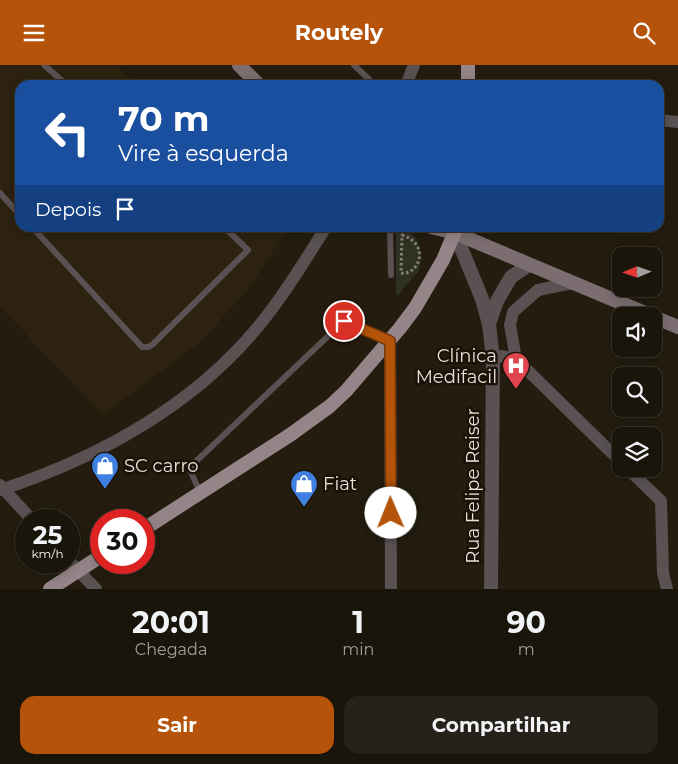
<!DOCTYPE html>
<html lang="pt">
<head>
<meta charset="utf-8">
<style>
	body { margin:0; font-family:Montserrat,sans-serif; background:#272219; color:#f1f3f6; height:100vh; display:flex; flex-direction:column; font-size:19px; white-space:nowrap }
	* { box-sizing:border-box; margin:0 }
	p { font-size:16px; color:#9f9f9d }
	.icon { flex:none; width:28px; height:28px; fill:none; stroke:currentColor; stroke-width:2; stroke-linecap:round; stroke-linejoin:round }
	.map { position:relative; height:524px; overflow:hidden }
	.side { display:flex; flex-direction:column; background:#1a150b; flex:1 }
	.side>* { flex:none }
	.banner { position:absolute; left:15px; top:15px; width:649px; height:152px; border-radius:15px; box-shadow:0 2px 12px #0003,0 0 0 1px #38342c; background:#1a4fa0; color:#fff; overflow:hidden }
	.needle { width:32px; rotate:268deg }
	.buttons { position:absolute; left:612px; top:182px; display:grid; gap:10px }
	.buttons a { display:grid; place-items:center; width:50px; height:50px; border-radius:10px; background:#1a150b; box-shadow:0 2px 12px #0003,0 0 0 1px #38342c; font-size:25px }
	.speed { position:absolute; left:15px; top:444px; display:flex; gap:10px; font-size:25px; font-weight:700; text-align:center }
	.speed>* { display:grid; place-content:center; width:65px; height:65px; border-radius:50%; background:#1a150b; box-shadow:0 2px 12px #0003,0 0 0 1px #38342c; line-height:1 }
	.speed small { font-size:12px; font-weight:400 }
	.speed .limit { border:8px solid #d22; background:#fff; color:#111 }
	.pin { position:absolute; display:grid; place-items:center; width:42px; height:42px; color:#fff; margin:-21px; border:2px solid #fff; border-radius:50%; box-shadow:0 1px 5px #0007 }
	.me { position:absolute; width:55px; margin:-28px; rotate:359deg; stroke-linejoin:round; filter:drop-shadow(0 0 4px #0008) }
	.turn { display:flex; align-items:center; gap:18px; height:105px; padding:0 20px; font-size:22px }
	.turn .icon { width:65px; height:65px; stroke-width:2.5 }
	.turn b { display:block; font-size:35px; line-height:42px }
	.then { display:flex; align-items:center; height:48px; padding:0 20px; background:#0003; gap:10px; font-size:19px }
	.eta { display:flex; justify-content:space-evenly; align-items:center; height:85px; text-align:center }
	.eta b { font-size:30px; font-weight:700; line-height:35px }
	.primary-button { display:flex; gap:10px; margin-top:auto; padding:10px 20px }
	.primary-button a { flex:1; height:58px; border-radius:15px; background:#b45309; color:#fff; font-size:20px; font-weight:700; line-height:58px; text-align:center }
	.primary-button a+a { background:#272219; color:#f1f3f6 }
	header { display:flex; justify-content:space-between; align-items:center; height:65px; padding:0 20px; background:#b45309; color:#fff; font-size:22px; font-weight:700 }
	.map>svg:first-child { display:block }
	.built { fill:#2d2210 }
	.green { fill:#2f3222 }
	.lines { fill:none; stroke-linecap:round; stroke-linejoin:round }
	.path { stroke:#857f74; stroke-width:3; stroke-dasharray:2.5 2.5; stroke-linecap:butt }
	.service { stroke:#595152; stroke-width:6 }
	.minor { stroke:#595152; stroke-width:12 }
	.tertiary { stroke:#595152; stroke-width:14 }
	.secondary { stroke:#7c6e70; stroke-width:14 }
	.primary { stroke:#968588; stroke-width:14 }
	.route-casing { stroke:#753606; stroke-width:12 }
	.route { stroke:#b45309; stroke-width:9 }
	.labels { text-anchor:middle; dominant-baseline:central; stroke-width:5; stroke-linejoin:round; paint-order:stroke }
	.poi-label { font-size:18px; fill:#e6e1d9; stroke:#1a1207; text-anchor:start }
	.street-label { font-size:18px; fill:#e6e1d9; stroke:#1a1207 }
</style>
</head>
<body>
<header><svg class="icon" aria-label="menu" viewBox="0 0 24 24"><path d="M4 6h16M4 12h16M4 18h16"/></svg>Routely<svg class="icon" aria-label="search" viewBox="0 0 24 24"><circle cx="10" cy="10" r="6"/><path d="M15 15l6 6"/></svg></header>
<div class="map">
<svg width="678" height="524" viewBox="0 0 678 524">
	<rect width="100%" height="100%" fill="#231c0f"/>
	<path class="built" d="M0,0H117L136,20H20V162L288,163L248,225L199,278L103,350L0,242Z"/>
	<path class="green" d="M396,163L411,169L417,174L422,191L419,205L398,230H396Z"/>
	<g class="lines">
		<path class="path" d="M402,170C431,179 419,211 401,208Z"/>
		<path class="service" d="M44,0L67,20
			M354,0L375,20
			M0,128L20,150
			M32,162L142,282H148L152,280L248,185L224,162
			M390,162L391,210
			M200,427L189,403L344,256L390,275"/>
		<path class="minor" d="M406,20L414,0
			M659,55L678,57
			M390,275L391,524
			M493,294L502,291L516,294L621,397
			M516,294L510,260L513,247L538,225L572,218
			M628,404L661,436L663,508L667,524
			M0,420L32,455
			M0,425C97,393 190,343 257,263C283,232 304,197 326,162
			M69,496L96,524"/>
		<path class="tertiary" d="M455,168L482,234L489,259L493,294L491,524
			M489,259L497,236L511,212L529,200"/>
		<path class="secondary" d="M239,0L259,20
			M431,162L455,168L652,251
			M654,252L678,262"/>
		<path class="primary" d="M468,20V0
			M144,464L290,370L330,341L346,326L400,263L415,243L443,195L457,162
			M50,524L101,491"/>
	</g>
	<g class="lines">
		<defs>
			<path id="route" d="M344,256L390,276L391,448"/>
		</defs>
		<use href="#route" class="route-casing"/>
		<use href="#route" class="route"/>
	</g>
	<defs>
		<symbol id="hospital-pin" viewBox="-11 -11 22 30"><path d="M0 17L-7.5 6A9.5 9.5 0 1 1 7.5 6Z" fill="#e0444e" stroke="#1a1207"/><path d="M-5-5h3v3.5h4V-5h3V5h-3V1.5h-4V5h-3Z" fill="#fff"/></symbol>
		<symbol id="shop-pin" viewBox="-11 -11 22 30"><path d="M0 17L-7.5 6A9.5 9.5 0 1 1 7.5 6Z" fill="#3f7fe0" stroke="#1a1207"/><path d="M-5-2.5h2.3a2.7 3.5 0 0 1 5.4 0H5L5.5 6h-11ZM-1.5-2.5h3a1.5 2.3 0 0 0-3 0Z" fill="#fff"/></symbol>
	</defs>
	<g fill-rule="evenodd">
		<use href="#hospital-pin" x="500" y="285" width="32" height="43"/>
		<use href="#shop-pin" x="89" y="385" width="32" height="43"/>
		<use href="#shop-pin" x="288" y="403" width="32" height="43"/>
	</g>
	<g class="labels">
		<g class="poi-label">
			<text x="497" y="291" text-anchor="end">Clínica<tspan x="497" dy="21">Medifacil</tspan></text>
			<text x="124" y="401">SC carro</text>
			<text x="323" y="419">Fiat</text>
		</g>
		<g class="street-label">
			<text transform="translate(473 421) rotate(-90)">Rua Felipe Reiser</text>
		</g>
	</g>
</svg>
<div class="buttons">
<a><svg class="needle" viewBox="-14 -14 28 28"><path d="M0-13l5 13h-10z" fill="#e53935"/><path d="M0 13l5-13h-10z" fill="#9f9f9d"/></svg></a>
<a><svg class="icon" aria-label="sound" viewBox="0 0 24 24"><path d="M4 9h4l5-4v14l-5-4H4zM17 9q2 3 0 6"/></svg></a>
<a><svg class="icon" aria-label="search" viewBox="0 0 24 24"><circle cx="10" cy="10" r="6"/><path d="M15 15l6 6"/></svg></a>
<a><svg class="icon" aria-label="layers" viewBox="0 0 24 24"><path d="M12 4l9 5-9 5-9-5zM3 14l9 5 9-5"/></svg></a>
</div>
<div class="speed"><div>25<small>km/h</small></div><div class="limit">30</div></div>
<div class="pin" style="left:344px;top:256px;background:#d93025"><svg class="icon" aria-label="arrive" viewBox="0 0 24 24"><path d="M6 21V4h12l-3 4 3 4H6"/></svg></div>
<svg class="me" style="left:391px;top:448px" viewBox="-20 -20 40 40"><circle r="19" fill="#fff"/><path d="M0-13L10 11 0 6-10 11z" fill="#b45309"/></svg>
<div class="banner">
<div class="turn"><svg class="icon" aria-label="left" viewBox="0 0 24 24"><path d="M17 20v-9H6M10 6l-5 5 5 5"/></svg><div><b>70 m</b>Vire à esquerda</div></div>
<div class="then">Depois<svg class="icon" aria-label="arrive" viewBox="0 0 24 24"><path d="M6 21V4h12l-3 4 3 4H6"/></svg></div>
</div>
</div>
<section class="side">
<div class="eta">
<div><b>20:01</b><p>Chegada</p></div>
<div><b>1</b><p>min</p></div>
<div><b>90</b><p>m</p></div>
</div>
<div class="primary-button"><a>Sair</a><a>Compartilhar</a></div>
</section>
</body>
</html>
